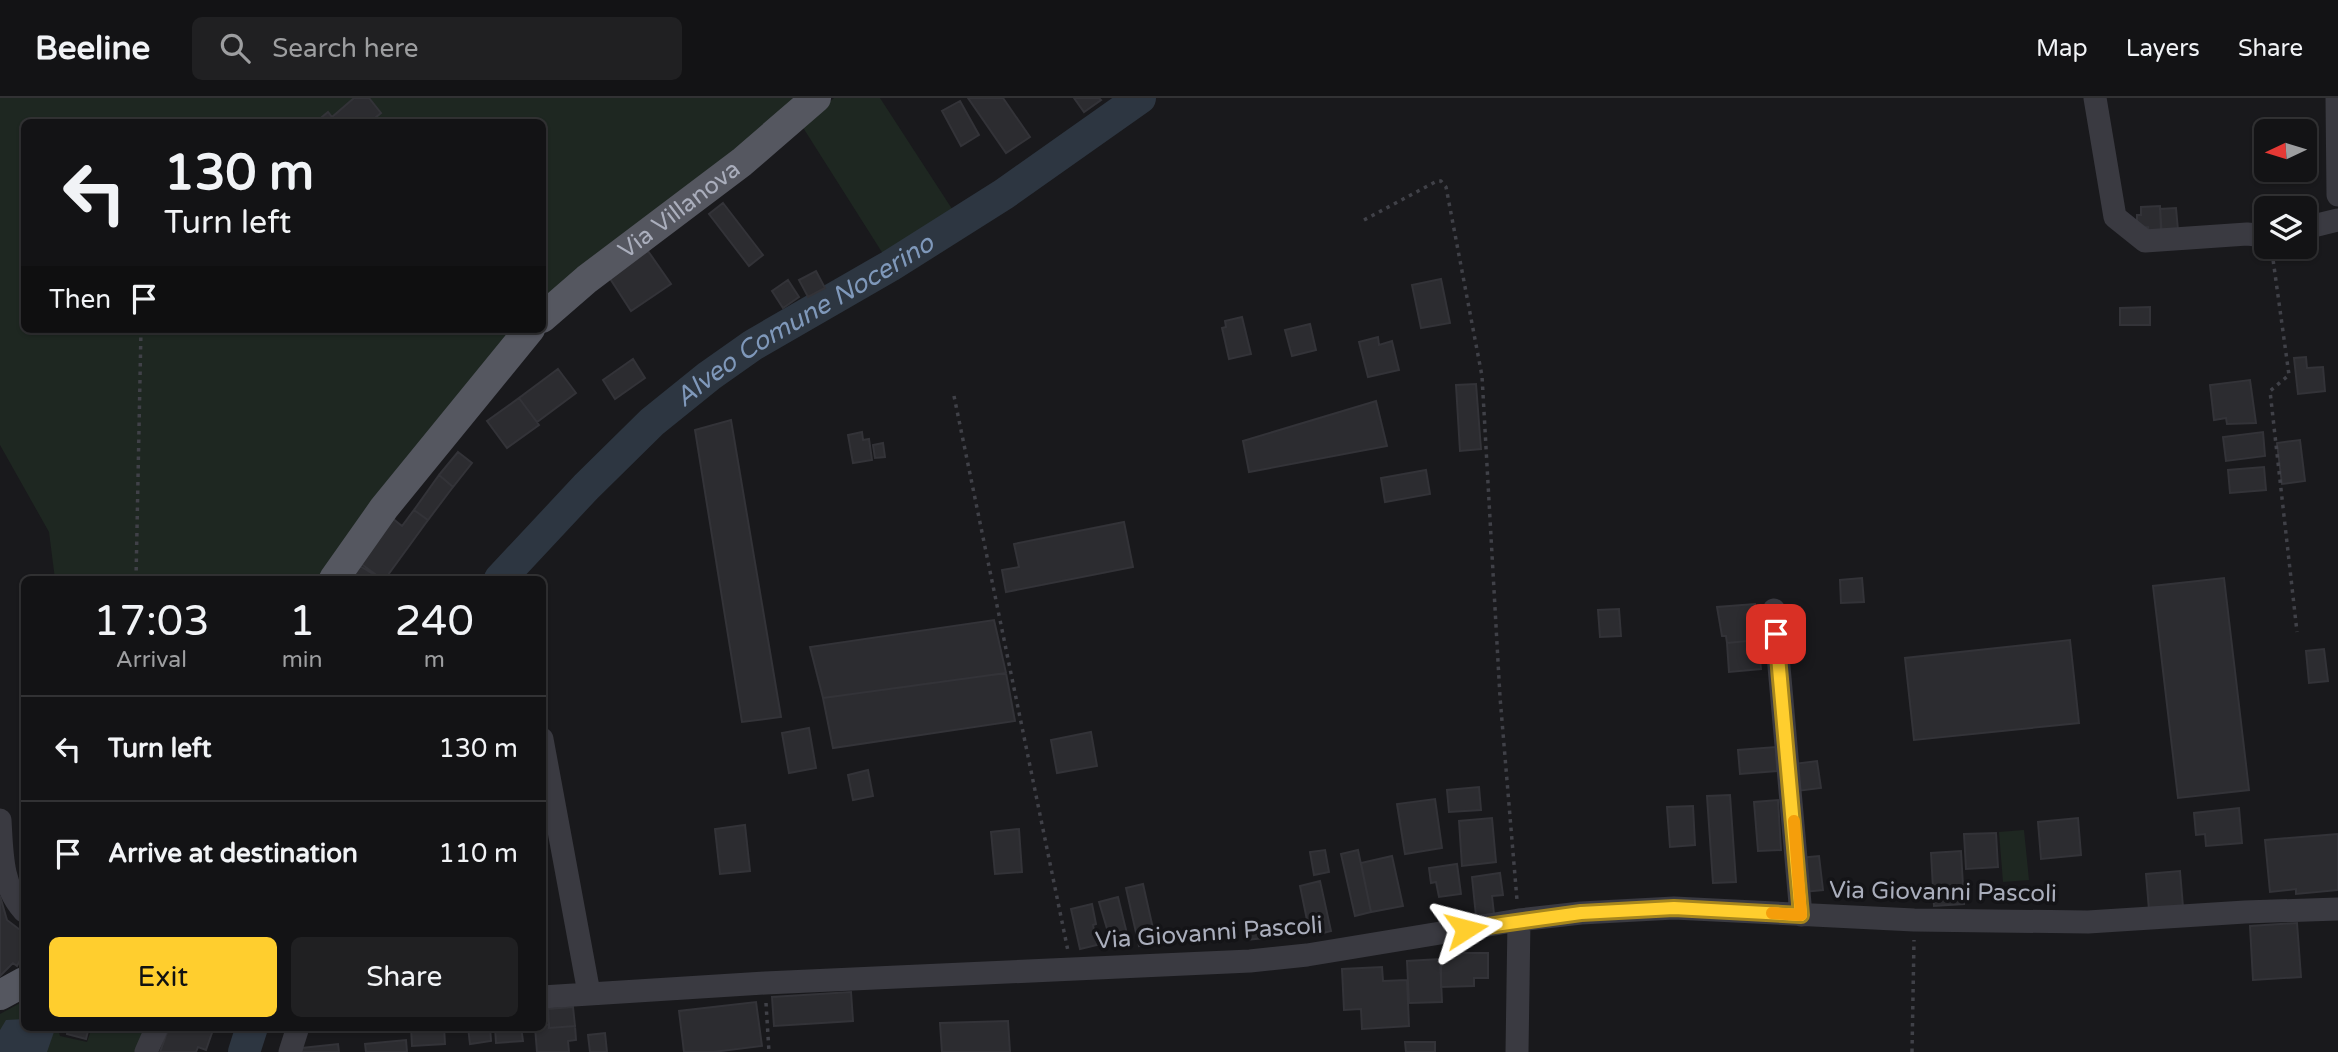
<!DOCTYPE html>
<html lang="en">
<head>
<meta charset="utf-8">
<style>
	body { margin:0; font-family:"Varela Round",sans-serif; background:#202022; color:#f1f3f6; height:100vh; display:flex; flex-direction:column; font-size:26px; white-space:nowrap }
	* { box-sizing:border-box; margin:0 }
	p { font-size:23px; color:#9d9ea0 }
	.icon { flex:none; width:38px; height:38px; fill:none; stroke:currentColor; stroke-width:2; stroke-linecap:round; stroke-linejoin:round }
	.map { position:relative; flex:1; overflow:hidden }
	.sheet { position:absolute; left:21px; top:478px; width:525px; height:455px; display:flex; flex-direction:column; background:#131315; border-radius:10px; box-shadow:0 2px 5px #0004,0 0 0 2px #323234 }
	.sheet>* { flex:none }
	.banner { position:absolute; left:21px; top:21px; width:525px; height:214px; border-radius:10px; box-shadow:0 2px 5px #0004,0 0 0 2px #323234; background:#131315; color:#f1f3f6; overflow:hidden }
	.needle { width:46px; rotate:266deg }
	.buttons { position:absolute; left:2254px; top:21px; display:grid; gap:14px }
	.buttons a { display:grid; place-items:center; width:63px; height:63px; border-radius:10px; background:#131315; box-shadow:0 2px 5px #0004,0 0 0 2px #323234; font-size:35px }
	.pin { position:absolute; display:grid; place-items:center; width:60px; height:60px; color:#fff; margin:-30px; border-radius:14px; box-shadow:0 4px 10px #0006 }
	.me { position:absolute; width:77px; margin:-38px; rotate:81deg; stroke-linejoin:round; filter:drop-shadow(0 0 5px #0008) }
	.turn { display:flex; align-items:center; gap:24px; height:147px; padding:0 28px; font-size:32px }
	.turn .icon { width:91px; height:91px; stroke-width:2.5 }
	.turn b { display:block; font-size:49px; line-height:60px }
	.then { display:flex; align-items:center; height:66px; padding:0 28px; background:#0003; gap:14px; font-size:26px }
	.eta { display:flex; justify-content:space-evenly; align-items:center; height:119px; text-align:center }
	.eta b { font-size:42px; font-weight:600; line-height:49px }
	.button { display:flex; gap:14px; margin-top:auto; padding:14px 28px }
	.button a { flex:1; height:80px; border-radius:10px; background:#ffce2e; color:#111; font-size:28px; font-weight:600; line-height:80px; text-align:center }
	.button a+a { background:#202022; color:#f1f3f6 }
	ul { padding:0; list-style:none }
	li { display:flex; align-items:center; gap:21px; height:105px; padding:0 28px; border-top:2px solid #323234 }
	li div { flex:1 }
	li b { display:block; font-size:26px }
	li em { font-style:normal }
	header { display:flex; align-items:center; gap:42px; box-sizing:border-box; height:98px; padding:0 35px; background:#131315; border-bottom:2px solid #323234 }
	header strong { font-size:33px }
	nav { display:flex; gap:38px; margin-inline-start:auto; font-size:24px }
	.search { width:490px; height:63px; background:#202022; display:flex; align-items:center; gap:18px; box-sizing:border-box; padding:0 24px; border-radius:10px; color:#9d9ea0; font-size:26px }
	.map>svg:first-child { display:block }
	.green { fill:#1e2721 }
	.water { fill:#2d3641 }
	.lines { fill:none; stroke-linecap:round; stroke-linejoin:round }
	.river { stroke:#2d3641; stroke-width:32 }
	.building { fill:#2c2c30; stroke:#333338; stroke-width:2 }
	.path { stroke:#404148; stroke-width:3.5; stroke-dasharray:3.5 5; stroke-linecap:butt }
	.minor { stroke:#3a3a41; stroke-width:23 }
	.major { stroke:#555760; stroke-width:30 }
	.route-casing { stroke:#a6861e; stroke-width:18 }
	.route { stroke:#ffce2e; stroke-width:12 }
	.slow { stroke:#f59e0b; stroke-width:12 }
	.labels { text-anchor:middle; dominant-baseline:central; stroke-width:7; stroke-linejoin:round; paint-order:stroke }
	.street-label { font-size:24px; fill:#aaaebc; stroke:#141417 }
	.water-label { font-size:26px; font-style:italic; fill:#7f98ba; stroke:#141417 }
</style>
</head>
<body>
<header>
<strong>Beeline</strong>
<div class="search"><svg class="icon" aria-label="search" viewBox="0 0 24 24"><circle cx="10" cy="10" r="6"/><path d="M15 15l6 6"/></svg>Search here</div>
<nav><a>Map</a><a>Layers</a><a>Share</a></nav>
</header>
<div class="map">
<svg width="2338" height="954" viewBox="0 0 2338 954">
	<rect width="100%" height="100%" fill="#19191c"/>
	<path class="green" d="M0,0H799L543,206L542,24H24V231H517L324,481H55L49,434L0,347Z
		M834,0H880L956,117L885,159L802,28Z
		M2024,732L2029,782L2003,784L1999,734Z
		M24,903V929H57L60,938L87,944L92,929H116L145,935L136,954H0V916Z"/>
	<path class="water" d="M24,921V929H45L54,934L47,954H0V932L6,922Z"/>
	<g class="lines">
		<g class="river">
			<path id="s1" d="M500,481L586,389L652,324L709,278L753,247L890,168L1004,96L1140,0"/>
			<path d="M244,954L252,929"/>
		</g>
	</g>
	<path class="building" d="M354,0H369L381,15L370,24H316L328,14L332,19Z
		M968,0H1003L1030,39L1006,55Z
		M1074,0H1099L1101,2L1084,14Z
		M960,3L979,37L961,48L942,13Z
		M723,105L763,157L749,168L709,116Z
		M2160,108L2162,139H2149L2148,129L2137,130V117H2141V109Z
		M2176,110L2178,132L2161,134L2160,111Z
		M648,153L671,186L631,213L609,179Z
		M816,173L825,190L808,199L799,182Z
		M1441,181L1450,225L1421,230L1412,187Z
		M788,182L799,199L783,210L772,193Z
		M2150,209V227H2120V210Z
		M1242,219L1251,256L1229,261L1222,230L1226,229L1225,223Z
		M1310,226L1316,252L1292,258L1285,232Z
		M1378,239L1379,247L1392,243L1399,272L1368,279L1359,244Z
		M2306,259L2307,270L2323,269L2325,293L2298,296L2294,260Z
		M633,261L645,280L615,301L603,282Z
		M558,271L576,295L537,324L519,300Z
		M2250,282L2256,325L2227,326L2226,320L2214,322L2210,287Z
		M1476,286L1481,351L1460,353L1456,287Z
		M519,300L539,327L507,350L487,323Z
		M1376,303L1387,348L1249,374L1243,343Z
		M731,322L781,619L742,624L695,332Z
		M862,334L863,342L869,341L872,362L853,365L848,337Z
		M2263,334L2265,358L2226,363L2223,339Z
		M2300,342L2305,383L2282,386L2277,345Z
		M883,345L885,359L875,360L873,347Z
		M458,354L472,365L453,389L439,377Z
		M2264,369L2266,392L2230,395L2228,372Z
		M1426,372L1430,396L1385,404L1381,380Z
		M439,377L453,389L428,422L414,412Z
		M414,412L428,422L385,481H382L360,465L392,420L402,428Z
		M1124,424L1133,469L1006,494L1002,472L1019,469L1014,446Z
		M360,468L381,481H351Z
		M1862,480L1864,504L1841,505L1840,482Z
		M2224,480L2249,692L2178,700L2153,488Z
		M1755,506L1758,542L1727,545L1726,538H1722L1717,509Z
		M1619,511L1621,538L1600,539L1598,512Z
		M994,522L1006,575L823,600L810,549Z
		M1758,542L1761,571L1729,574L1727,545Z
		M2070,542L2079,625L1914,642L1905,560Z
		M2324,551L2328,583L2309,585L2306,553Z
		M1006,575L1015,623L833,650L823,600Z
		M809,630L816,670L789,675L782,635Z
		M1091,634L1097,668L1057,675L1051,642Z
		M1776,649L1777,673L1740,676L1738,652Z
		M1817,663L1821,690L1797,693L1793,666Z
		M868,672L873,698L853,702L848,677Z
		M1479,689L1481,712L1449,714L1447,692Z
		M1730,697L1736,784L1713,785L1707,698Z
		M1435,701L1442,750L1405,756L1397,706Z
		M1778,702L1781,752L1758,753L1754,704Z
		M1693,708L1695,747L1670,749L1667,709Z
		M2239,710L2242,745L2206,748L2205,736L2196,737L2194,715Z
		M1492,720L1496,764L1462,768L1459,723Z
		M2078,720L2081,757L2041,761L2038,724Z
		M745,727L750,773L720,776L715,731Z
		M1019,731L1022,774L995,776L991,734Z
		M1996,735L1998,769L1966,771L1964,736Z
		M2338,736V792L2296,796V791L2270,794L2265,742Z
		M1325,752L1329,774L1314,777L1310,754Z
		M1358,752L1371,814L1355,818L1341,756Z
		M1961,753L1964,806L1934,808L1931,755Z
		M1392,758L1403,808L1371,814L1361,765Z
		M1819,758L1823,792L1803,794L1799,760Z
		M1457,766L1461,796L1439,799L1436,784L1431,785L1429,770Z
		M2180,773L2183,809L2149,812L2146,776Z
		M1500,775L1503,797L1492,798L1494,816L1476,818L1472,779Z
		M1320,783L1331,833L1315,837L1312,821L1307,822L1300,788Z
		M1143,786L1156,844L1139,848L1126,790Z
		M0,798L7,822L24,835V855L17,868L13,865L0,878Z
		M1118,799L1128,840L1111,844L1099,804Z
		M1092,806L1096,826L1093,827L1097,847L1080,851L1071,811Z
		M2297,825L2301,879L2253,882L2250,828Z
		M1264,833L1265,840L1246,842L1245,835Z
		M1441,855H1488V880H1474V888L1441,889Z
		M1440,861L1442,904L1409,905L1407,863Z
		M1382,869L1383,883L1407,882L1409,928L1362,931L1361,911L1344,912L1342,871Z
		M851,894L853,923L774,928L772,899Z
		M756,904L762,948L713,954H684L679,913Z
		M573,909L575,928L549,930L548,911Z
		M1008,923L1010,954H942L940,925Z
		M549,926V930L575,928L576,942L568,943L569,954H537L535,929Z
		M68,929H89L86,941L67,936Z
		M169,929H214L206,952L198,949L196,954H160Z
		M411,929H444L445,946L412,948Z
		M468,929H490L491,943L470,946Z
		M495,929H521L523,943L496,945Z
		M605,935L607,954H590L588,937Z
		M406,942L407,954H366L365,946Z
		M1405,944H1435V954H1406Z
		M338,946L339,954H302V950Z"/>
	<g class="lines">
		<path class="path" d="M1364,122L1437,83H1441L1446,89L1482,278L1500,599L1517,802
			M2272,154L2289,277L2270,293L2297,534
			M954,298L1068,853
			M136,481L141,231
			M766,905L769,954
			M1912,954L1914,842"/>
		<path class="minor" d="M2095,0L2115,119L2145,143L2247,136L2266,138
			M2337,0L2338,97
			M2305,130L2338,122
			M1774,512L1801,817
			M542,641L589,895
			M0,722C2,754 1,788 24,813
			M542,899L765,885L1250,863L1307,857L1519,822L1581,815L1674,810L1914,822L2088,824L2245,814L2338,811
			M146,954L157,929
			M290,954L298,929
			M1517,954L1519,822"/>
		<g class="major">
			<path id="s2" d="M542,220L587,181L742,64L816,0"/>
			<path d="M334,481L384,410L530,231"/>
			<path d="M0,897L24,884"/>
		</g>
	</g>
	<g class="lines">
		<defs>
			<path id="route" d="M1466,831L1581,815L1674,810L1801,817L1776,536"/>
		</defs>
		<use href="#route" class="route-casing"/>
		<use href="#route" class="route"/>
		<path class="slow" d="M1772,815L1801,817L1794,723"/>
	</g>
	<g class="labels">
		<g class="street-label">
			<text stroke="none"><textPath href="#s2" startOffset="175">Via Villanova</textPath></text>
			<text transform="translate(1943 794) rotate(1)">Via Giovanni Pascoli</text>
			<text transform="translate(1209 835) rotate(-4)">Via Giovanni Pascoli</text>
		</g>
		<g class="water-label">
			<text stroke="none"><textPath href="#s1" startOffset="402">Alveo Comune Nocerino</textPath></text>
		</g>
	</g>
</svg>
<div class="buttons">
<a><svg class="needle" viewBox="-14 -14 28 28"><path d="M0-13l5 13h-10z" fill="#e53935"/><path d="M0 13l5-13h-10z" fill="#9d9ea0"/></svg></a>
<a><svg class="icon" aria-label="layers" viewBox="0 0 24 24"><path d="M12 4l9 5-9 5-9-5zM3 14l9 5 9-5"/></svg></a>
</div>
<div class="pin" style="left:1776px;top:536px;background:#d93025"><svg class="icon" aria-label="arrive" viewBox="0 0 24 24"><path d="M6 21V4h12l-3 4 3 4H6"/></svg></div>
<svg class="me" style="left:1466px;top:831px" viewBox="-20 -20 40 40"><path d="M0-17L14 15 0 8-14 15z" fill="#ffce2e" stroke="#fff" stroke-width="4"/></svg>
<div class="banner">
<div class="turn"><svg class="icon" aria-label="left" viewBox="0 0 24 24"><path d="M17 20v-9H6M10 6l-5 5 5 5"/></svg><div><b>130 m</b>Turn left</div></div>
<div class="then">Then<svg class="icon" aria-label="arrive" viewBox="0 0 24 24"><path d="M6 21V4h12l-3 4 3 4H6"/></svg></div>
</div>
<section class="sheet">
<div class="eta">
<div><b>17:03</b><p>Arrival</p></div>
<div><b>1</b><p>min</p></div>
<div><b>240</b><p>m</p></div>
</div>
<ul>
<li><svg class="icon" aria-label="left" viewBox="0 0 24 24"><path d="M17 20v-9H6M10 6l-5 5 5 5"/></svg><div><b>Turn left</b></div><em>130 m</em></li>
<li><svg class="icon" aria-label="arrive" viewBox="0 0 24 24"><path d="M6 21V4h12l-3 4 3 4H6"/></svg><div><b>Arrive at destination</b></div><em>110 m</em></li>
</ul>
<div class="button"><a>Exit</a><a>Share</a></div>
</section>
</div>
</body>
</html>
